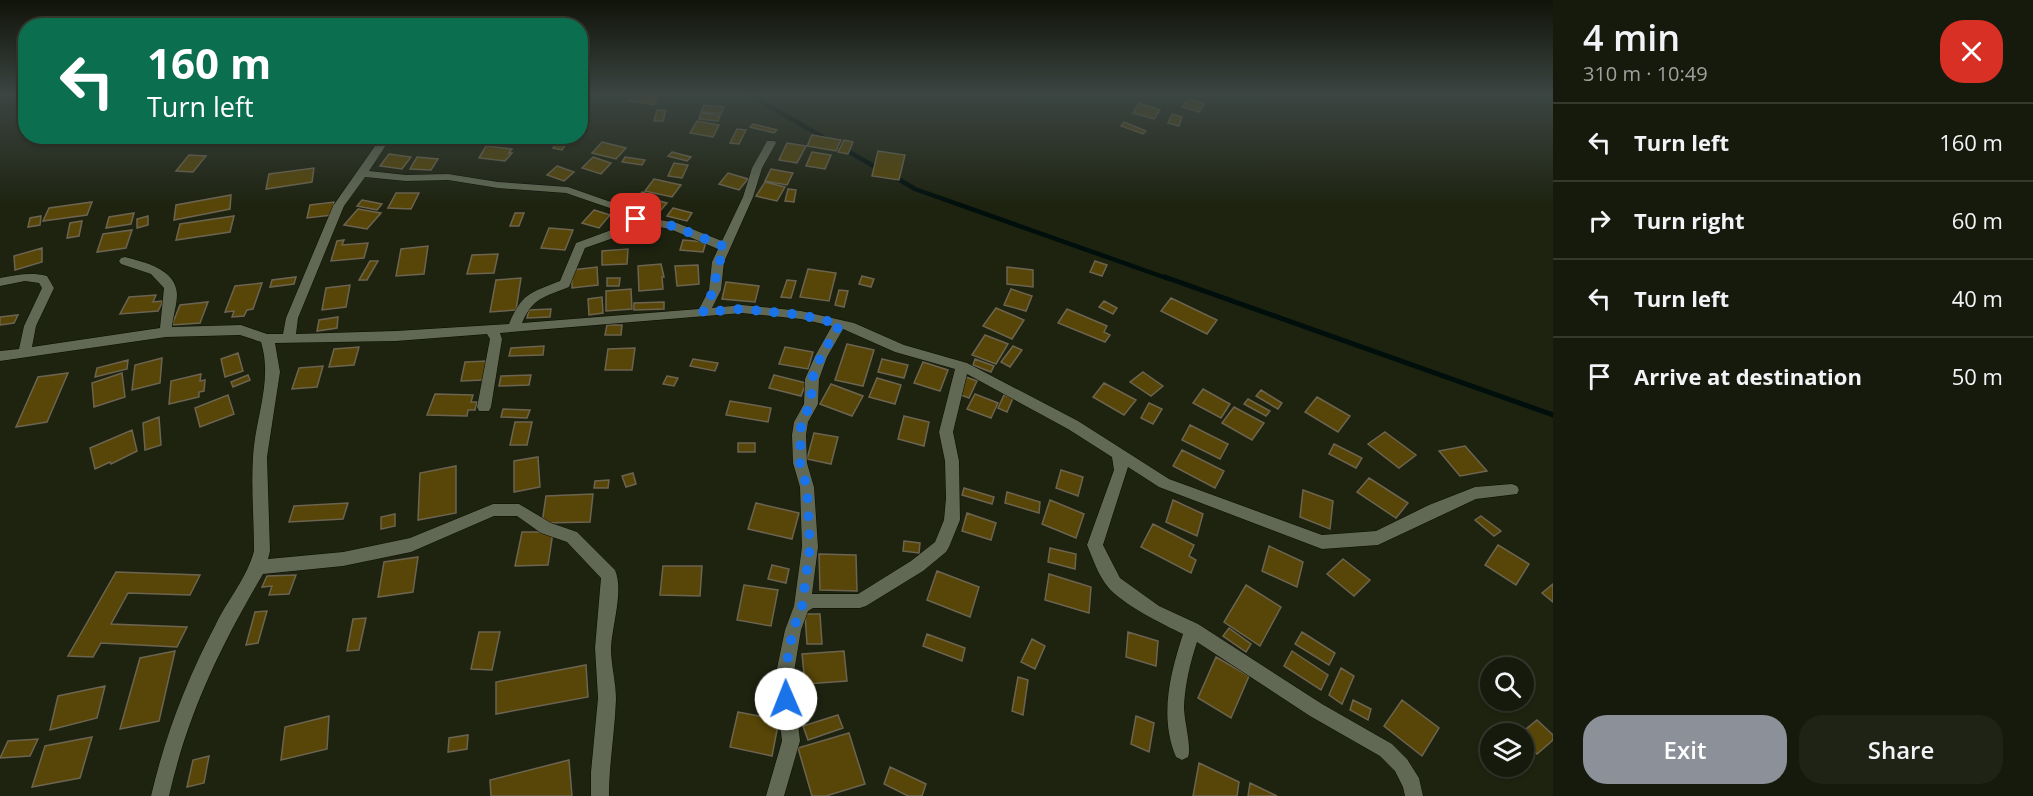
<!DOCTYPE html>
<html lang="en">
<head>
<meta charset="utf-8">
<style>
	body { margin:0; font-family:"Open Sans",sans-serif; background:#1f2315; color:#f1f3f6; height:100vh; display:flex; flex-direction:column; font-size:22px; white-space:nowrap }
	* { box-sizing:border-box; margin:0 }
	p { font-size:20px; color:#9ea19d }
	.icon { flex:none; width:33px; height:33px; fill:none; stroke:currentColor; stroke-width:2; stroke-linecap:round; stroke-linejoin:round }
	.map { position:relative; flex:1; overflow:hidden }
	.sheet { display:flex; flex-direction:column; background:#161a0c; width:480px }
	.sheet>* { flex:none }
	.hud { position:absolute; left:18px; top:18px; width:570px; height:126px; border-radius:24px; box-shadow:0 2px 4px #0004,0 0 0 2px #35382d; background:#0b6e4f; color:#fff; overflow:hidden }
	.buttons { position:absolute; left:1480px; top:657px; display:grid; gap:12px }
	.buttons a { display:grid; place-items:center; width:54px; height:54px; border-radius:50%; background:#161a0c; box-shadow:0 2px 4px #0004,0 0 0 2px #35382d; font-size:30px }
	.pin { position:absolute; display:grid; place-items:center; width:51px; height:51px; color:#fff; margin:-26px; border-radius:12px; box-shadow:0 3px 9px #0006 }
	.me { position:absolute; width:66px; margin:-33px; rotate:359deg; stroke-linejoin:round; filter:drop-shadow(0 0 4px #0008) }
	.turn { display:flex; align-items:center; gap:21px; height:126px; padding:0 30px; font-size:27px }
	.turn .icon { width:78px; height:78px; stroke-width:2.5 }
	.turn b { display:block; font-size:42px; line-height:51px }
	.round { display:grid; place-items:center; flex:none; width:63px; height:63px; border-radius:24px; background:#1f2315 }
	.summary { display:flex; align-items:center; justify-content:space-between; height:102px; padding:0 30px }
	h1 { font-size:36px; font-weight:600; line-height:45px }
	.button { display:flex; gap:12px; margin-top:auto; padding:12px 30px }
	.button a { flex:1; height:69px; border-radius:24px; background:#8c9099; color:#fff; font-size:24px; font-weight:600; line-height:69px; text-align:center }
	.button a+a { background:#1f2315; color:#f1f3f6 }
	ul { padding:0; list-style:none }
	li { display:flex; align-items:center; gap:18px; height:78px; padding:0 30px; border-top:2px solid #35382d }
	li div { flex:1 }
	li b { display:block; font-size:22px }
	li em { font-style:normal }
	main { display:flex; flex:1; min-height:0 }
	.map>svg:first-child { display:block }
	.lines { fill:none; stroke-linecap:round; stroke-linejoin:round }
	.stream-far1 { stroke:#010f0c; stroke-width:4.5 }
	.stream { stroke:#010f0c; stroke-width:5 }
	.building { fill:#574607; stroke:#6c6450; stroke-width:1.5 }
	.street-casing { stroke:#080c00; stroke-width:1 }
	.street { fill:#616853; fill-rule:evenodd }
	.route { stroke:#1a73e8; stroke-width:10; stroke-dasharray:0 18 }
</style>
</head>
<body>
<main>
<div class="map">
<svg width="1553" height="796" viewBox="0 0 1553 796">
	<rect width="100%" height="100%" fill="#1e2310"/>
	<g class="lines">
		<path class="stream-far1" d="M748,94L879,169
			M893,176L915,189L1169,279"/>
		<path class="stream" d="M1165,277L1553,415"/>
	</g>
	<path class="building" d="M633,94H660L654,105L629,101Z
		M1188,98L1205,104L1199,112L1182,107Z
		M1139,103L1160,110L1154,119L1133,113Z
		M704,105L724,107L721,114L701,112Z
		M657,110H666L663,121H654Z
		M701,113L720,116L718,121L699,119Z
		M1172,114L1182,117L1179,126L1168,123Z
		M697,121L719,125L713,137L690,133Z
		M1124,122L1146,131L1143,134L1121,126Z
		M753,124L777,130L774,133L750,127Z
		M737,129L746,130L739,144L730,143Z
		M812,135L841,140L836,151L807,146Z
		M279,136H302L299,141L290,144L276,141Z
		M503,136H525L520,144L500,141Z
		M561,137L570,138L562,150L553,148Z
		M844,140L853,142L848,154L838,152Z
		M602,142L626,148L616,159L592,153Z
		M787,143L806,146L797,163L779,160Z
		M486,146L512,149L509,153H512L505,161L479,158Z
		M878,151L905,155L899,180L872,176Z
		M672,152L691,157L687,161L668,156Z
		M812,152L831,155L825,169L806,166Z
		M389,154L411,157L402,169L380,166Z
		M189,155L206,156L193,172L176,171Z
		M417,157L438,159L431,170L410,169Z
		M593,157L611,163L601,174L582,168Z
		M625,157L645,160L642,165L622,162Z
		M674,163L688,165L682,178L668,176Z
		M557,166L574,172L564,181L547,175Z
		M314,168L312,182L266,189L269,174Z
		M771,169L793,173L787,185L765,181Z
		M728,173L748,179L739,190L719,184Z
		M654,179L681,185L672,197L645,191Z
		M765,182L785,187L777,201L756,196Z
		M788,189L796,190L794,202L785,201Z
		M642,192L651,195L648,198L667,203L656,216L628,208Z
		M396,193H419L411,209L388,208Z
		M231,195L230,209L174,220L176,205Z
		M362,200L382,204L377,210L357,206Z
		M92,202L87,215L43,221L49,208Z
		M334,202L332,215L307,218L310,205Z
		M673,208L692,213L687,221L667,216Z
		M358,209L381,213L367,229L344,225Z
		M594,210L610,215L599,228L582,223Z
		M134,213L131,224L106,228L109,217Z
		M515,213H524L519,226H510Z
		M41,216L40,225L28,227L30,218Z
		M148,216V225L137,228V219Z
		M234,216L230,232L176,240L180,224Z
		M82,221L79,236L67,238L70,223Z
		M549,228L573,230L565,250L541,248Z
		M132,230L126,248L97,252L103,234Z
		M344,240L342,245L368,243L364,258L331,261L337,241Z
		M683,240L706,242L703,252L680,250Z
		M428,246L424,274L396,276L401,249Z
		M42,248V262L15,270L14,256Z
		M628,249L627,264L602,265V251Z
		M498,254L494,273L467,274L472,255Z
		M370,261H378L367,280H359Z
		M1095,261L1107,265L1102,276L1090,272Z
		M661,264L664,277H662L663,289L639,291L638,266Z
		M698,265L699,284L677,286L675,266Z
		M597,267L598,285L572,288V270Z
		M1007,267L1033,270V287L1007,284Z
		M808,269L836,273L829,301L800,297Z
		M862,276L874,279L871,287L859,284Z
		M296,277L294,284L270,287L272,280Z
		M521,278L516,310L490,312L496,280Z
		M607,278H620L619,286H607Z
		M787,280L796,281L791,298L781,297Z
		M726,282L759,286L755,302L722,299Z
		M262,283L253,309L247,310L244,316L232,317L234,311L225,312L235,286Z
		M350,285L346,307L322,310L326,288Z
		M631,289L632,309L606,311V291Z
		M1011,289L1032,296L1026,311L1004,305Z
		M839,290L848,291L844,307L835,305Z
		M156,295L153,302L163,301L158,311L120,314L129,297Z
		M602,297L603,313L589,315L588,299Z
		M1171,298L1217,320L1207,334L1161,311Z
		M1104,301L1117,308L1113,314L1099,307Z
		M208,302L200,323L172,325L180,305Z
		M664,302V309L634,310V303Z
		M996,308L1024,320L1012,339L983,326Z
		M551,309L550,317L527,318L529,310Z
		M1067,309L1107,326L1104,332L1110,335L1105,342L1058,323Z
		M18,315L14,323L0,325V317Z
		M338,317L337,328L317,331L319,320Z
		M607,325H622L621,335H605Z
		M985,335L1008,344L996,364L972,355Z
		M847,344L874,350L863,386L835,380Z
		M544,346L543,355L509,356L511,348Z
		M1013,346L1022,350L1010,367L1001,362Z
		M359,347L354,365L329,367L334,349Z
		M785,347L813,352L808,369L779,364Z
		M635,348L632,370H605L608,349Z
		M238,353L243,371L225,377L221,359Z
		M162,358L160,383L132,390L135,365Z
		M693,359L718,363L715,371L690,366Z
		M882,359L908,365L904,378L878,372Z
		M975,359L994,366L991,372L973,365Z
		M128,360L127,369L95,377L97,368Z
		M488,361L484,380L461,381L465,362Z
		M923,362L948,370L940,391L914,383Z
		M323,366L317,387L292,389L299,368Z
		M1143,372L1163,386L1151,396L1130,382Z
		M68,373L47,422L16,427L38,377Z
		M122,373L125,397L94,407L92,383Z
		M201,374L200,381L205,380L204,391L199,392V397L169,404L171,381Z
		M248,375L250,380L233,387L231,382Z
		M531,375L529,385L499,386L501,376Z
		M774,375L806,383L801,396L769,388Z
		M667,376L678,378L674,386L663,384Z
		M963,376L977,381L969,398L956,393Z
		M877,378L901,385L895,404L869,397Z
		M1104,383L1136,400L1124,415L1093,397Z
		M831,384L863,396L852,416L820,404Z
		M1203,389L1230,404L1221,418L1193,403Z
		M1261,390L1282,403L1278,409L1256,396Z
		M435,394L473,395L471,402H477L475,410H468L467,416L427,415Z
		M975,394L998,403L991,418L967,409Z
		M228,395L234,414L200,427L195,408Z
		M1004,395L1013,398L1007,412L998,408Z
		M1317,397L1350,416L1338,432L1305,412Z
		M1248,399L1270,411L1266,416L1244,404Z
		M730,401L771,408L768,422L726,415Z
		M1149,403L1162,409L1153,424L1141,418Z
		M1234,407L1264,423L1252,440L1222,423Z
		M503,409L530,410L527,418L501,417Z
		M904,416L929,422L924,446L898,439Z
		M159,417L161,445L145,450L143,423Z
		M515,422H532L527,445H510Z
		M1190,425L1228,444L1220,459L1182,440Z
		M132,430L137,451L111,464L110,462L95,469L90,448Z
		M1385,432L1416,455L1399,468L1368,444Z
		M814,433L838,437L831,464L807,459Z
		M738,443H755V452H738Z
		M1334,444L1362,458L1356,468L1329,454Z
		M1465,446L1487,471L1460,476L1439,451Z
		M1182,450L1224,471L1215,488L1173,466Z
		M538,457L540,487L514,492V461Z
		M456,466V513L418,520L420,473Z
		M1061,470L1083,477L1078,496L1056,488Z
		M633,473L636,484L626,487L622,476Z
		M1369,478L1408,503L1396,518L1357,492Z
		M609,480L608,488H594L595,481Z
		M964,488L994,497L992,504L962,495Z
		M1303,490L1333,501L1330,529L1300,517Z
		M1007,492L1040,502L1039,513L1005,503Z
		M593,494L590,522L542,523L546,496Z
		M1050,500L1084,514L1076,538L1042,524Z
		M1173,500L1203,514L1197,536L1166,522Z
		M348,503L343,519L289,522L294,506Z
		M756,503L799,513L792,539L748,529Z
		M967,513L996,523L991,540L962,531Z
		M395,514V526L381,529V517Z
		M1481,516L1501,531L1494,536L1475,520Z
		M1153,524L1194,545L1189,556L1196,560L1191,573L1141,547Z
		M522,532H553L548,565L515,566Z
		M904,541L920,543L919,553L903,551Z
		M1498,545L1529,564L1516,585L1485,565Z
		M1269,546L1303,562L1297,587L1262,571Z
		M1050,548L1076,554L1075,569L1048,562Z
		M819,554L856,555L857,591L820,590Z
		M418,557L413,592L378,597L384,562Z
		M1343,559L1370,580L1354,596L1327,574Z
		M772,565L789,569L786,583L768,579Z
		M663,566H702L700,596L660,595Z
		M937,571L979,587L970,617L927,600Z
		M116,572L200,575L190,595L128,593L111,624L187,627L177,647L101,643L93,657L68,656Z
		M1049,574L1091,587L1089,613L1045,600Z
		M296,575L289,594L269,595L272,586L262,587L267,576Z
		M1553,584V602L1542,593Z
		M744,585L778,590L771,626L737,620Z
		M1246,585L1281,607L1260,646L1224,622Z
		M267,611L258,643L246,645L255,612Z
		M805,614H820L822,644H807Z
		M366,618L359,650L347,651L353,619Z
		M1229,628L1251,644L1246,652L1223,636Z
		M479,632H500L492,670L471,669Z
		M1128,632L1158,641L1156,666L1126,657Z
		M1302,632L1335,653L1329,665L1295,644Z
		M927,634L965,648L962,661L923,646Z
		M1032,639L1045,646L1035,669L1021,662Z
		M175,651L159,721L120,729L140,658Z
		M844,651L847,681L805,684L802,654Z
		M1292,651L1328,675L1321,690L1284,666Z
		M1216,657L1249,676L1231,718L1198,698Z
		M586,665L588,697L496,714V682Z
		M1341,668L1354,676L1342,704L1329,695Z
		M1018,677L1028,680L1023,715L1012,711Z
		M105,686L97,718L50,730L58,696Z
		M1353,700L1371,709L1368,720L1350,710Z
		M1402,700L1439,728L1422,756L1384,726Z
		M738,712L779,720L772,756L730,747Z
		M838,715L843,728L808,740L803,726Z
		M329,716L327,749L281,760L285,727Z
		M1136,716L1154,723L1149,752L1131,744Z
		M1537,720L1553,735V740L1537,754L1524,742V734H1520Z
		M849,733L865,784L826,796H812L798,748Z
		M468,735L467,749L448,752L449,738Z
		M92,737L80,778L32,787L45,746Z
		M38,739L30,756L0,758L8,741Z
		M209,756L204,783L187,787L193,760Z
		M569,760L572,796H491L490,780Z
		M1199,763L1239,782L1237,796H1193Z
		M890,767L926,784L922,796H908L884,784Z
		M1250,783L1277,796H1248Z"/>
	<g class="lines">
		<defs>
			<path id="street" d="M382,136H392L369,171L406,175L448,174L498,182L568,187L608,201L638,209L649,218L677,223L722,241L743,197L752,168L767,141H775L776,143L762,168L753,197L724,262L721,290L712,308L742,305L801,311L854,323L904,345L967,363L1078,421L1169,479L1322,535L1376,531L1429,505L1475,487L1512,484L1517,486L1519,490L1517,494L1476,499L1378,545L1322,549L1159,487L1128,467L1103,545L1120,578L1159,606L1198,624L1322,704L1392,744L1407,759L1419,778L1423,796H1405L1403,787L1395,771L1380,756L1310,716L1197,642C1190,663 1185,685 1184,707C1184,721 1192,748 1188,757L1182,760L1176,757C1159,717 1170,674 1183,634C1162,624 1122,604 1108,587C1098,575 1093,559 1087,545L1114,470L1112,457L1068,429L967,374L953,432L959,461L960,520L949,547L946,552L923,571L866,606L860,608H813L808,611L801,630L793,678L800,741L784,796H766L782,741L775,678L785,630L794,606L802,547L800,487L793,463L792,435L794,422L804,404L805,379L815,356L832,326L801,319L742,313L500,333L502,339L491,407L489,411H479L477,407L490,339L487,334L396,341L275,343L280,372L267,457L270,551L268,559L343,552L410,538L493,504H519L551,523L577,532L615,570C624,590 612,626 611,648C611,665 616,682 616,699C615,731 609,763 609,796H591V772L598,698L595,648L601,578L567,542L541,533L517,516H494L411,552L343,566L263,574C220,647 188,713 169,796H151C165,736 187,679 216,624C228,599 247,578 254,551C254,520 251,488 253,457C255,418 273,381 261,342L240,335L166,337L0,361V351L19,349L24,326L42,288L39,283L25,281L0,286V278C17,275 31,272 47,276L54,288L36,326L32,347L160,328L164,288L151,274L121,264L119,261L121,258L125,257C144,262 176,269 177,294C177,305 173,316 172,327L241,325L267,334H283L286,318L333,206ZM365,177L406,181L448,180L498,188L566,193L633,216L614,229L576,243L560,281C530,293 522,293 509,324L396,331L296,334L298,318L344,206ZM638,223L670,229L718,249L712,262L709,290L699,309L522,323C533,297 545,297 569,287L585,248L622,235ZM843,329L895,352L955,369L939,432L945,461L946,498L944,520L935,542L911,561L858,594H812L818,547L814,487L807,463L806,435L808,422L818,404L819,379L827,357Z"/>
		</defs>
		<use href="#street" class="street-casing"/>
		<use href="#street" class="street"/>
	</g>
	<linearGradient id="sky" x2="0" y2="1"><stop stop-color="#101309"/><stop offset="0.46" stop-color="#3b4542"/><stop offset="1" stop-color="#3b4542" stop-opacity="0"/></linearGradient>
	<rect width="1553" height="205" fill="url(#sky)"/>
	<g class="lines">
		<path class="route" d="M636,219L673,226L725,247C714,271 718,288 703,312L742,309L801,315L840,324L821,356L812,379L811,404L801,422L800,463L807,487L810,547L802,606L793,630L784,678L786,699"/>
	</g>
</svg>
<div class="buttons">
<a><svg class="icon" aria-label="search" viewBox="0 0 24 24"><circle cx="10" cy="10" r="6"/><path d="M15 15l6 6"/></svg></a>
<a><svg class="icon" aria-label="layers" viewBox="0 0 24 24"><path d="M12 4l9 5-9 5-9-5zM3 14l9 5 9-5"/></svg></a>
</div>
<div class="pin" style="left:636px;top:219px;background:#d93025"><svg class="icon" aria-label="arrive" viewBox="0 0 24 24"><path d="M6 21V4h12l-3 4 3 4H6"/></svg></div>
<svg class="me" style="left:786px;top:699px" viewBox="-20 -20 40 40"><circle r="19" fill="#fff"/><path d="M0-13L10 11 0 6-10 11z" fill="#1a73e8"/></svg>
<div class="hud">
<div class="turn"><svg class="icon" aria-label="left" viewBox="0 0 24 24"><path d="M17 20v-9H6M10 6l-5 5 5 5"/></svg><div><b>160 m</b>Turn left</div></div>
</div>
</div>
<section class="sheet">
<div class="summary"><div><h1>4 min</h1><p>310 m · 10:49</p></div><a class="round" style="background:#d93025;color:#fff"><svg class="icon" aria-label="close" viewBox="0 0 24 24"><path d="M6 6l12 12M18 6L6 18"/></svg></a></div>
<ul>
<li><svg class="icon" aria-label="left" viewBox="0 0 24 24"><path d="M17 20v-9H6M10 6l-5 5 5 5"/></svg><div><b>Turn left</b></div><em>160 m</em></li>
<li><svg class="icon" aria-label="right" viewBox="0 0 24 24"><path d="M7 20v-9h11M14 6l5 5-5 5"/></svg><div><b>Turn right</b></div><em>60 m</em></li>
<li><svg class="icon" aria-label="left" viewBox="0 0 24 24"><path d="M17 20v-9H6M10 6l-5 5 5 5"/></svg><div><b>Turn left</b></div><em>40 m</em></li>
<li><svg class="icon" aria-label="arrive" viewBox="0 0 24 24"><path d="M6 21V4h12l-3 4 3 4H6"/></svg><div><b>Arrive at destination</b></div><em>50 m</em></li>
</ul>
<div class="button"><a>Exit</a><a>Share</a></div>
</section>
</main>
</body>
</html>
